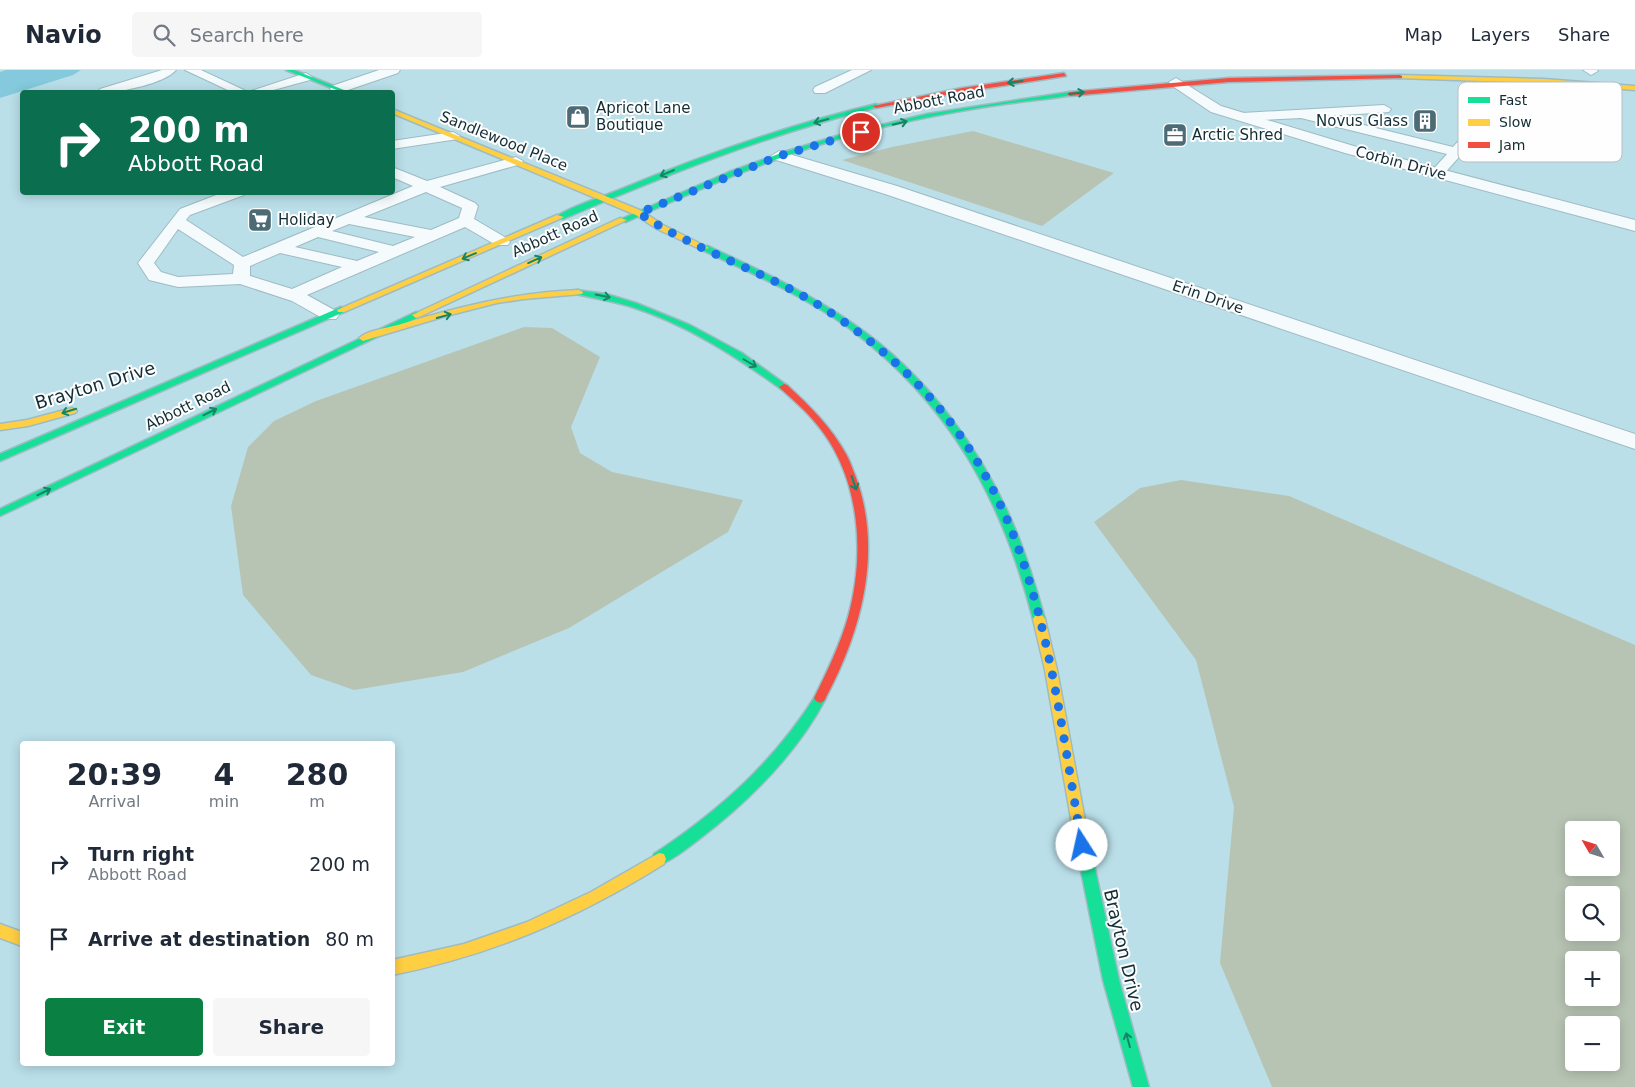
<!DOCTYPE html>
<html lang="en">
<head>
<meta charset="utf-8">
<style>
	body { margin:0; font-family:"DejaVu Sans",sans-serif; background:#f6f6f7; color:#1f2937; height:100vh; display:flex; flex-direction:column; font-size:19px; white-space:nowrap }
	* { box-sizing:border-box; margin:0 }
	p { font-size:16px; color:#747a83 }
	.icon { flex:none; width:28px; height:28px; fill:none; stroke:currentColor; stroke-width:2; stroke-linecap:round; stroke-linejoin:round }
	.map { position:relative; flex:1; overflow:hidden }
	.drawer { position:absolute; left:20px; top:671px; width:375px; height:325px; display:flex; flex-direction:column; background:#fff; border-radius:5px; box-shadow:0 2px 12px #0003 }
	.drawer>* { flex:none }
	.banner { position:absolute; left:20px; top:20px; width:375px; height:105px; border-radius:5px; box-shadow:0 2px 12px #0003; background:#0b6e4f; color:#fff; overflow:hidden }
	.needle { width:32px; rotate:309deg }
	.buttons { position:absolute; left:1565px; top:751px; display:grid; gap:10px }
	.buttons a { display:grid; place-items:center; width:55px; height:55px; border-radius:5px; background:#fff; box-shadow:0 2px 12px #0003; font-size:25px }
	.pin { position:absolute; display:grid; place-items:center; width:42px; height:42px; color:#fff; margin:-21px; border:2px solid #fff; border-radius:50%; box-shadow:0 1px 5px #0007 }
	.me { position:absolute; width:55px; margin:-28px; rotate:350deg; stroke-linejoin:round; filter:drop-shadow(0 0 4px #0008) }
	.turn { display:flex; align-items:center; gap:18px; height:105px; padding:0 25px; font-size:22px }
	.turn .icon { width:65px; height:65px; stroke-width:2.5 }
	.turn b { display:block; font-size:35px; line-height:42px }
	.eta { display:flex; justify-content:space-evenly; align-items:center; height:85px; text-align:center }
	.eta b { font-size:30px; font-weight:700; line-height:35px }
	.action { display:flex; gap:10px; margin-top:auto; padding:10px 25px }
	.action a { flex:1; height:58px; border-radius:5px; background:#0b8043; color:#fff; font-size:20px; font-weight:700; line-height:58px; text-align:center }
	.action a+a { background:#f6f6f7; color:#1f2937 }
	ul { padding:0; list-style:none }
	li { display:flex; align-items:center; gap:15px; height:75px; padding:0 25px }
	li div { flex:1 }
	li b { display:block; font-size:19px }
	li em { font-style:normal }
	header { display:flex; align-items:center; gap:30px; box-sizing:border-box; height:70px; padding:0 25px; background:#fff; border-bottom:1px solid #e0e1e3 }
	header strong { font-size:24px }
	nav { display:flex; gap:28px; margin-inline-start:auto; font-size:18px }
	.search { width:350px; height:45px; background:#f6f6f7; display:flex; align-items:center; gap:12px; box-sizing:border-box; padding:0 18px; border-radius:5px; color:#747a83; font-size:19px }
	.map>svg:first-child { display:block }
	.green { fill:#b7c4b3; fill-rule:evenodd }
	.water { fill:#84c9dc }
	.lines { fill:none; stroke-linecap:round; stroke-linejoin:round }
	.lane-casing { stroke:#9ebbc3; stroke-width:2 }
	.street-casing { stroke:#9ebbc3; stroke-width:2 }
	.fast-casing { stroke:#9ebbc3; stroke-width:3 }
	.slow-casing { stroke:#9ebbc3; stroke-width:3 }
	.jam-casing { stroke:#9ebbc3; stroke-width:3 }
	.lane { fill:#f5fafc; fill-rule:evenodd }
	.street { fill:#f5fafc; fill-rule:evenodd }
	.fast { fill:#16e098; fill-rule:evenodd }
	.slow { fill:#ffcf43; fill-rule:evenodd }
	.jam { fill:#f24e42; fill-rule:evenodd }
	.oneway { stroke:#148666 }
	.route { stroke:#1a73e8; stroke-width:9; stroke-dasharray:0 16.2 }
	.labels { text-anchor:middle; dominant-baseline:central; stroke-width:4; stroke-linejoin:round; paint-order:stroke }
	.far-street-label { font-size:15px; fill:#122d35; stroke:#fefefe }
	.far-poi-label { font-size:15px; fill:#122d35; stroke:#fefefe; text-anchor:start }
	.street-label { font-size:18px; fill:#122d35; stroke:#fefefe }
	.key { fill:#fefefe; stroke:#b7bfc2; stroke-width:1 }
	.key-label { font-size:14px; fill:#122d35 }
</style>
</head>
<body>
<header>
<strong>Navio</strong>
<div class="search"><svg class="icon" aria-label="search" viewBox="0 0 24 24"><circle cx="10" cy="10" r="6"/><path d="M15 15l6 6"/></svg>Search here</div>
<nav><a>Map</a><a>Layers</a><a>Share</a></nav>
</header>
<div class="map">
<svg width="1635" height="1017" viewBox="0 0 1635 1017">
	<rect width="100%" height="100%" fill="#badfe9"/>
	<path class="green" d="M973,61L1114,103L1042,156L842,90L892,77Z
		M524,257L552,258L600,287L571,357L580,383L612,402L743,430L728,462L569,558L463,602L354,620L311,605L243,525L231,436L248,377L274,351L316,331Z
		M1181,410L1289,426L1635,575V1017H1272L1220,893L1234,737L1196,590L1094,452L1140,418ZM1574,760H1611V798H1574ZM1574,825H1611V862H1574ZM1574,890H1611V928H1574ZM1574,955H1611V992H1574Z"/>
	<path class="water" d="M6,0H81L73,5L0,28V2Z"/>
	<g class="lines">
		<defs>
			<path id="lane" d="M162,0H176C164,14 115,24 98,22L100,19Z
				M185,0H201L248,22L306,3L312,7L310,10L266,22H232Z
				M1384,35L1391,39L1389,42L1327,46L1453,77L1473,55H1483L1485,58L1442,106L1437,107L1430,103L1447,84L1301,48L1242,51L1235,47L1242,43Z
				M453,62L460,66L458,69L392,79V71Z
				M516,87L523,91L521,94L440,117L475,133L478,136L474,149L508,169L510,172L508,175H496L465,157L307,225L336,241L339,245L336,249H324L292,231L240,214L178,217L149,210L138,193L180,139L224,122H246L244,125L190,145L186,150L243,187L413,116L392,107V97L427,111ZM426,122L462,138L459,148L431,160L364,147ZM349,154L415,167L393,176L332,161ZM178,159L234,195L233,204L178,207L161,202L154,193ZM318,167L379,182L357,191L295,177ZM280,183L342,197L292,219L250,206V196Z"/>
			<path id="street" d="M379,0H400L398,3L342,22H332L330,19L332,16Z
				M852,0H871L825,23H815L813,20L815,17Z
				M1583,0H1597L1598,1L1591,5Z
				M1176,8L1221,36L1357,77L1635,150V161L1345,83L1211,42L1171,15L1169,12Z
				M779,81L897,116L1635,364V379L885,124L773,89L771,86Z"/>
			<path id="fast" d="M286,0H294L349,22H342Z
				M1070,22L1072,23V25C1052,29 1032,30 1012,33C974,38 937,45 900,53C805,74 714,112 626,152L619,150L729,102L784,82L840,65L927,44Z
				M876,34L879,36L878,37C769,64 666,105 563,149L556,147C569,137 602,127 619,120C703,85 788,55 876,34Z
				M702,176H708C757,199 807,222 852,253C926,303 985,383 1018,466C1029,493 1037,521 1045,549L1043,552H1035L1033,549C1002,429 950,334 849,258C804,226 752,203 702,180Z
				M576,220L606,224L636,233L690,255L742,283L789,317L784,320L781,319C734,285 684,253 629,236C611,231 594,228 576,224Z
				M341,237L345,240L344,242L0,391V384Z
				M416,242L419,243V247L0,446V439Z
				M820,623L824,625L826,628C796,685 749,731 698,770C686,779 673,790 659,795L654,794L652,789L654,784C720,740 773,693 816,625Z
				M1081,760L1086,762L1088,766L1119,910L1149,1017H1133L1103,910L1074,766L1076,762Z"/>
			<path id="slow" d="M1400,5L1544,9L1635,16V20L1544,13L1398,8V6Z
				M392,39L642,141L663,155L709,178L702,180L657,159L636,145L392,43Z
				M557,145L564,147L344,242H338L337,240Z
				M620,148L627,150L419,247L416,248L412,245Z
				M579,220L583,222L582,224L524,229L497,233L446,246L366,270L363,271L359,268C368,260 387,258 398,255C458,237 517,222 579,220Z
				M72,338L77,341L75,343L28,356L0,360V354L27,350Z
				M1039,545L1043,546L1045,549L1057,600L1088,766L1086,770L1081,772L1076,770L1074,766L1045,600L1033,549L1035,546Z
				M659,783L664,784L666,789L664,794C576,849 494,884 392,905V890L464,874L527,852L591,822Z
				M0,854L22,862V876L0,868Z"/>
			<path id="jam" d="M1064,3L1066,6L962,22L876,38L873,36L962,18Z
				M1400,5L1402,6V8L1229,12L1070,26L1067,24L1070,22L1229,8Z
				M784,314L787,315C810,336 831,357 846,384C850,391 852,398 855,405C884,481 861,563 824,631L820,633L816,631L814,628C827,602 840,575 848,547C866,482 860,403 814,351C804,339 792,329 781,319L779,317Z"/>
		</defs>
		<use href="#lane" class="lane-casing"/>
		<use href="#street" class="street-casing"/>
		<use href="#fast" class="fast-casing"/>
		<use href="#slow" class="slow-casing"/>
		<use href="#jam" class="jam-casing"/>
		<use href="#lane" class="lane"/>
		<use href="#street" class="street"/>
		<use href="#fast" class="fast"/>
		<use href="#slow" class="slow"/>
		<use href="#jam" class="jam"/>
	</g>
	<defs><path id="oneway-shaft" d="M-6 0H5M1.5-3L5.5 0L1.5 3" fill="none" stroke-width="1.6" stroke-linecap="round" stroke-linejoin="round" transform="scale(1.25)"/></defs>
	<g class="oneway">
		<use href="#oneway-shaft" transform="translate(1015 12) rotate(173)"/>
		<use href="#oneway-shaft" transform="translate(1077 23) rotate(-7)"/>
		<use href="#oneway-shaft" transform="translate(821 51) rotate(165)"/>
		<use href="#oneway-shaft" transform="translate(900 53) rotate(-13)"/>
		<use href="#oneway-shaft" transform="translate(667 103) rotate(157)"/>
		<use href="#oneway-shaft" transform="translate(469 186) rotate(157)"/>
		<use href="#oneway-shaft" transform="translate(535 190) rotate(-24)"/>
		<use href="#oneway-shaft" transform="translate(603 226) rotate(11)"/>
		<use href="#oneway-shaft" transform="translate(444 246) rotate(-15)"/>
		<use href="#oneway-shaft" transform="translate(750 293) rotate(30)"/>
		<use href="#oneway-shaft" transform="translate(69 341) rotate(163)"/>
		<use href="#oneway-shaft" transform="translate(210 342) rotate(-26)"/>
		<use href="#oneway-shaft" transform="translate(854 413) rotate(71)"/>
		<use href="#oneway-shaft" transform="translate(44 422) rotate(-26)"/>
		<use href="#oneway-shaft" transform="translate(1128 970) rotate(-105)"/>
	</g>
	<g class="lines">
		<path class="route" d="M861,62L779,86L639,143C700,184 773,203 834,245C1034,379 1044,559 1082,775"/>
	</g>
	<defs>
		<symbol id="shop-square" viewBox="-11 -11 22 22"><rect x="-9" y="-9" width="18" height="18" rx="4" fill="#4d6b74" stroke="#fefefe"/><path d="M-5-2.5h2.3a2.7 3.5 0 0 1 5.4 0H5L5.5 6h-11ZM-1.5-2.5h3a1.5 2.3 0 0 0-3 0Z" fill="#fff"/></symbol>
		<symbol id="building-square" viewBox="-11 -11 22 22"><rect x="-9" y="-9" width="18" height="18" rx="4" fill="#4d6b74" stroke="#fefefe"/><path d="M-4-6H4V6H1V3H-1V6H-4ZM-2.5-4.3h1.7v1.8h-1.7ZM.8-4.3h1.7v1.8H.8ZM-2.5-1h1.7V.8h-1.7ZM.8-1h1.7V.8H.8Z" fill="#fff"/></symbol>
		<symbol id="office-square" viewBox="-11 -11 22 22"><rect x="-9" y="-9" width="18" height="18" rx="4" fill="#4d6b74" stroke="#fefefe"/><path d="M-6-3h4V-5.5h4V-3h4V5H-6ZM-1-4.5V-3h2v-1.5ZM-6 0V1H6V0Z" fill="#fff"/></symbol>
		<symbol id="supermarket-square" viewBox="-11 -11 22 22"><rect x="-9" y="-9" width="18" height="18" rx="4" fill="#4d6b74" stroke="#fefefe"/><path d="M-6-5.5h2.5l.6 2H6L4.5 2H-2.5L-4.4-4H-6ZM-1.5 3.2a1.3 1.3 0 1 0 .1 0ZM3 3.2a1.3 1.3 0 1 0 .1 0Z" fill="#fff"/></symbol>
	</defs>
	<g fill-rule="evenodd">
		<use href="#shop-square" x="564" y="33" width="28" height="28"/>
		<use href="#building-square" x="1411" y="37" width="28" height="28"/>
		<use href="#office-square" x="1161" y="51" width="28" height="28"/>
		<use href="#supermarket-square" x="246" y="136" width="28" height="28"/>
	</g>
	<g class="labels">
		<g class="far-street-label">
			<text transform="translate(939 30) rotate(-11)">Abbott Road</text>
			<text transform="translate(504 71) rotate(22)">Sandlewood Place</text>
			<text transform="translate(1401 93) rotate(15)">Corbin Drive</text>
			<text transform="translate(555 164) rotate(-24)">Abbott Road</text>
			<text transform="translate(1208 227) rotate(19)">Erin Drive</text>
			<text transform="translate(188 336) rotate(-26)">Abbott Road</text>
		</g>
		<g class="far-poi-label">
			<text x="596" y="38">Apricot Lane<tspan x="596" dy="17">Boutique</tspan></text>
			<text x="1408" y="51" text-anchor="end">Novus Glass</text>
			<text x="1192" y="65">Arctic Shred</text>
			<text x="278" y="150">Holiday</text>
		</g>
		<g class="street-label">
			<text transform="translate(95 315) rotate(-17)">Brayton Drive</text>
			<text transform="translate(1124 880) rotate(77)">Brayton Drive</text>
		</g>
	</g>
	<rect x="1458" y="12" width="164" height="80" rx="8" class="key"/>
	<rect x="1468" y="27" width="22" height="6" fill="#16e098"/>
	<rect x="1468" y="49" width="22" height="7" fill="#ffcf43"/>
	<rect x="1468" y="72" width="22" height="6" fill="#f24e42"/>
	<g class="key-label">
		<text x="1499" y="35">Fast</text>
		<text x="1499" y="57">Slow</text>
		<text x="1499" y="80">Jam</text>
	</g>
</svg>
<div class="buttons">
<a><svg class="needle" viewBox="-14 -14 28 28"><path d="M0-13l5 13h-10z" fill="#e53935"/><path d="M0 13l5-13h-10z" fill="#747a83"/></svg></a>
<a><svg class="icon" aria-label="search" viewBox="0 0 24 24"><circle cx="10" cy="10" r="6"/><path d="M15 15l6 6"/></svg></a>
<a>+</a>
<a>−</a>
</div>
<div class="pin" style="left:861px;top:62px;background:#d93025"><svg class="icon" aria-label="arrive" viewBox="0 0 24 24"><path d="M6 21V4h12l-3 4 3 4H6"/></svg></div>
<svg class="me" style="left:1082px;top:775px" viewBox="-20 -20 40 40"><circle r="19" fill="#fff"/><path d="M0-13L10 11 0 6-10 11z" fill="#1a73e8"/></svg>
<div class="banner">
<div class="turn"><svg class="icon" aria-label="right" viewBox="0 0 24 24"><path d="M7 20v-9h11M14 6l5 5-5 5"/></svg><div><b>200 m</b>Abbott Road</div></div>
</div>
<section class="drawer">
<div class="eta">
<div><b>20:39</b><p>Arrival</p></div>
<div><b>4</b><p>min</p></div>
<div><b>280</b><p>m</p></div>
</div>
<ul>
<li><svg class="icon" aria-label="right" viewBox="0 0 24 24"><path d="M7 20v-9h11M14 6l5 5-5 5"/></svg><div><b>Turn right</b><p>Abbott Road</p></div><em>200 m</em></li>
<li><svg class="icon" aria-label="arrive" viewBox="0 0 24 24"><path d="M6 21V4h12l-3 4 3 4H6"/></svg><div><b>Arrive at destination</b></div><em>80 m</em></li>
</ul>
<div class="action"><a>Exit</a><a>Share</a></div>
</section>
</div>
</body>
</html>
